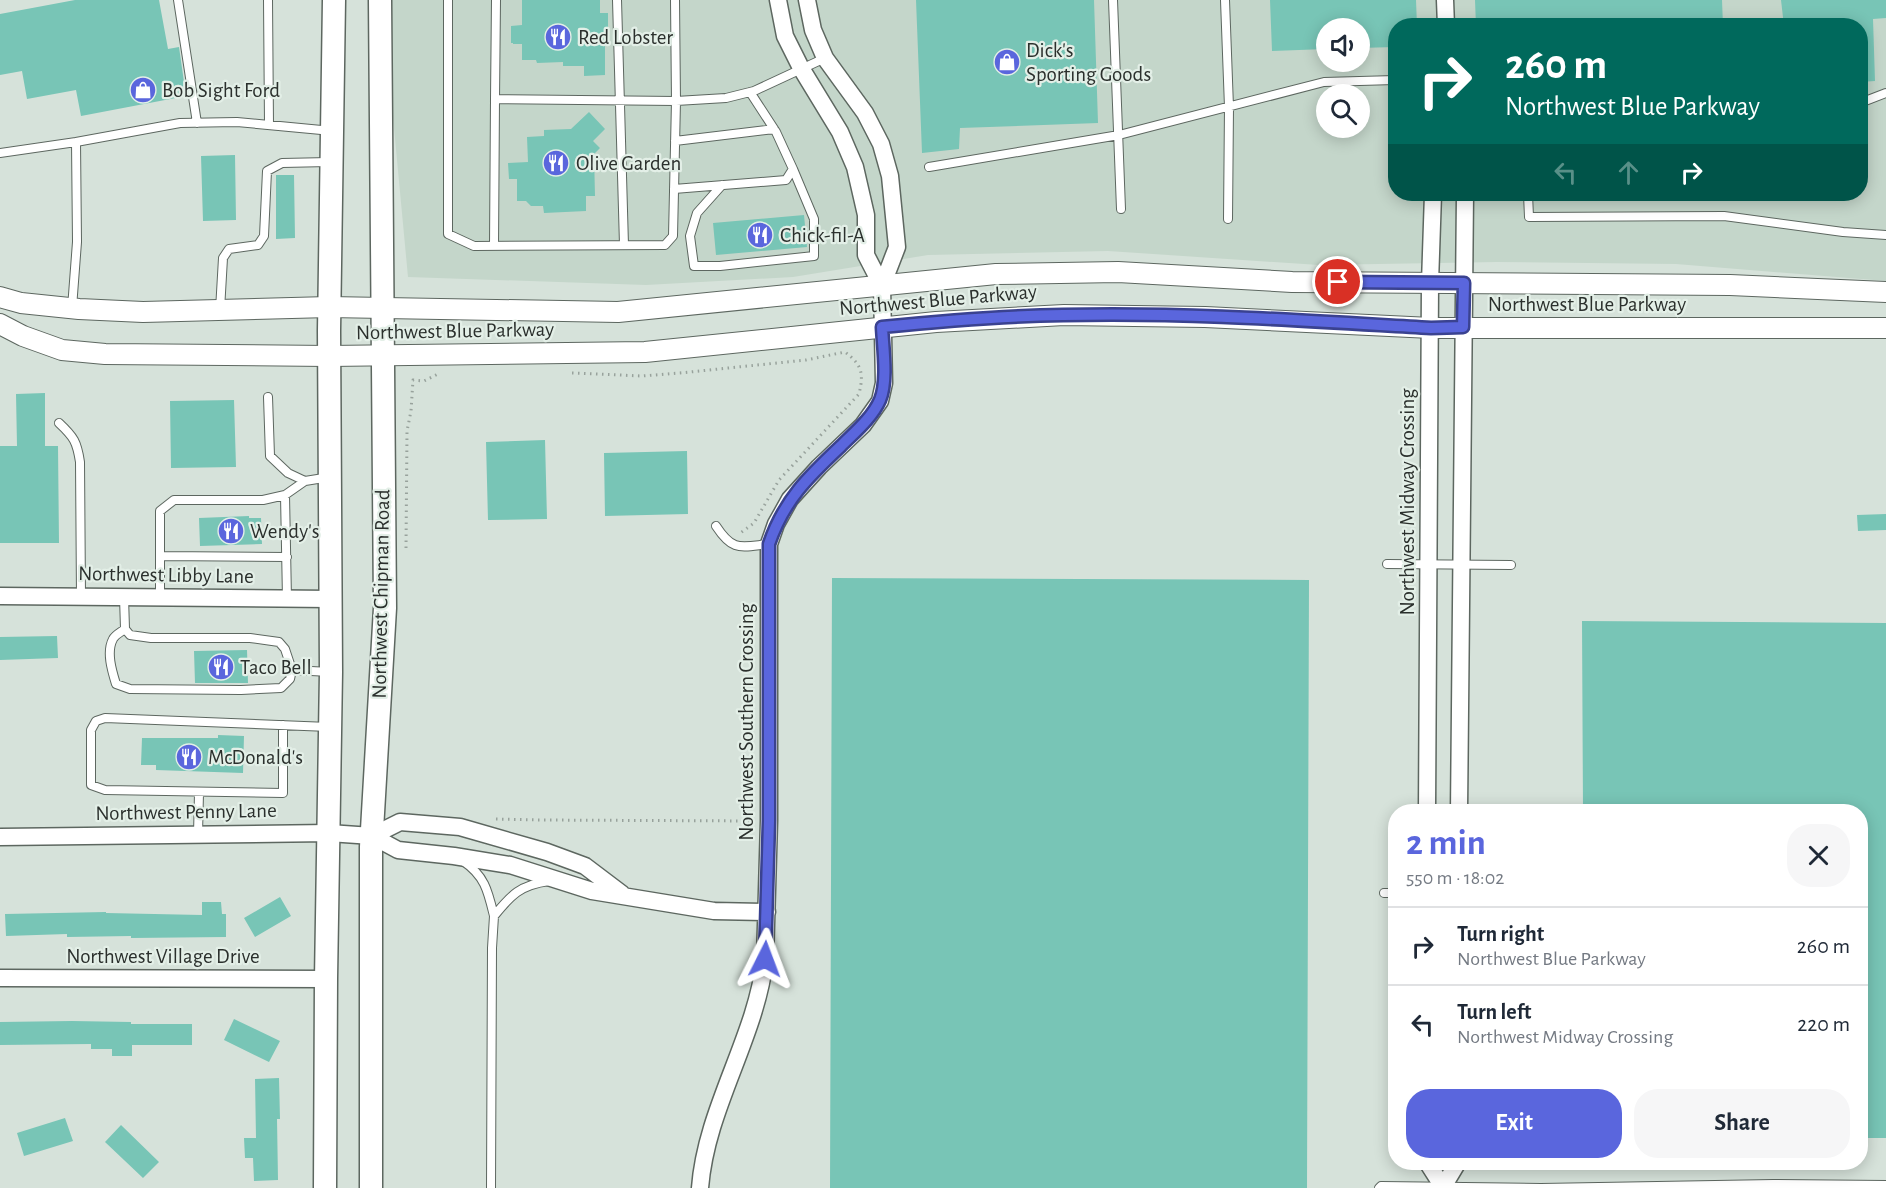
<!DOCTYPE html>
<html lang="en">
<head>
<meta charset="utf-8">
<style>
	body { margin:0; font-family:"Alegreya Sans",sans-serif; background:#f6f6f7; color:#1f2937; height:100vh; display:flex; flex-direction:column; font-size:22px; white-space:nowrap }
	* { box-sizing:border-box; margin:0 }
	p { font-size:20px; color:#747a83 }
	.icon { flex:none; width:33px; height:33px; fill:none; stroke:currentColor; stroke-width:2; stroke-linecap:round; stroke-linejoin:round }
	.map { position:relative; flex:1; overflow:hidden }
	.panel { position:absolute; left:1388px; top:804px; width:480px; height:366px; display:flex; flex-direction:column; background:#fff; border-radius:24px; box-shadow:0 3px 15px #0003 }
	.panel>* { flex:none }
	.banner { position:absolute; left:1388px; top:18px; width:480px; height:183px; border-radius:24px; box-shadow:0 3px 15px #0003; background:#00695c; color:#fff; overflow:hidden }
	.controls { position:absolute; left:1316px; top:18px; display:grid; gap:12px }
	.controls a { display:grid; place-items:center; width:54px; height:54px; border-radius:50%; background:#fff; box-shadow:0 3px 15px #0003; font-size:30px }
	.pin { position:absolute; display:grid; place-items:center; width:51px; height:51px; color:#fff; margin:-26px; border:3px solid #fff; border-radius:50%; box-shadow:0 2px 6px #0007 }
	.me { position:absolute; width:66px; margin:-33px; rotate:3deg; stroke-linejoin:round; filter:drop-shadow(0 0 4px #0008) }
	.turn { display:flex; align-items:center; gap:21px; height:126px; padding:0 18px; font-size:27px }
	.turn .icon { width:78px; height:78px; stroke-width:2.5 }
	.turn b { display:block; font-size:42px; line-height:51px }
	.lanes { display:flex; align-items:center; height:57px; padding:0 18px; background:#0003; justify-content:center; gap:30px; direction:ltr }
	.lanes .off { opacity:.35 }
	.round { display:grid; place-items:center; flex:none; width:63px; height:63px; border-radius:24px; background:#f6f6f7 }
	.summary { display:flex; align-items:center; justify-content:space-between; height:102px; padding:0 18px }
	h1 { font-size:36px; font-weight:700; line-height:45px; color:#5a66dd }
	.cta { display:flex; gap:12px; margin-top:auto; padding:12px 18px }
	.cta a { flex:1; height:69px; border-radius:24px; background:#5a66dd; color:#fff; font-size:24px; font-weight:700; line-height:69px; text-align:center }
	.cta a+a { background:#f6f6f7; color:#1f2937 }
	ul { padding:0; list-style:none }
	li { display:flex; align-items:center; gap:18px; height:78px; padding:0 18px; border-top:2px solid #e0e1e3 }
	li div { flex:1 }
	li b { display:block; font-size:22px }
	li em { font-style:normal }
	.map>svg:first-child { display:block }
	.built { fill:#c4d6ca; fill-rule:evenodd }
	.building { fill:#78c5b6 }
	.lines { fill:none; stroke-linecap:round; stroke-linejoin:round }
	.service-casing { stroke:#5d6760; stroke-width:10 }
	.minor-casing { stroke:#5d6760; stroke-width:19 }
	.tertiary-casing { stroke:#5d6760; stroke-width:22 }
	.secondary-casing { stroke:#5d6760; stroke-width:25 }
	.path { stroke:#98a29c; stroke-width:3; stroke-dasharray:1.5 4.5; stroke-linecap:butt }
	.service { stroke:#fff; stroke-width:8 }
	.minor { stroke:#fff; stroke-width:16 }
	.tertiary { stroke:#fff; stroke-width:20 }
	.secondary { stroke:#fff; stroke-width:22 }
	.route-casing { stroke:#3a4290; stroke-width:15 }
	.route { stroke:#5a66dd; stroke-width:10 }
	.labels { text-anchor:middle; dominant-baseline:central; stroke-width:4.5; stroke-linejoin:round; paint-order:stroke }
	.poi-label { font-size:21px; fill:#2b302d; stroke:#e3efe7; text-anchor:start }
	.street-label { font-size:21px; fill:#2b302d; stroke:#e3efe7 }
</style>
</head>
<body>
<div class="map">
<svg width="1886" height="1188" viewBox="0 0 1886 1188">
	<rect width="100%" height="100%" fill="#d6e2da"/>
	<path class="built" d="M382,0H1886V281L1676,264L1497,262L1319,265L1108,251L928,255L793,277L646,285L408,277ZM1395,26H1860V194H1395ZM1326,28H1359V62H1326ZM1326,94H1359V128H1326Z"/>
	<path class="building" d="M75,0H159L168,49L179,47L186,96L81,116L76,90L27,99L22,71L0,75V14Z
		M522,0H600V13H608V44H605V75L584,76V66H563V62L537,63L536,60H522V44H513V43H511V26L522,25Z
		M916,0H1094L1098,123L960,128L959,149L922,153Z
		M1270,0H1416L1417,26H1395V47L1359,48V28H1326V49L1272,51Z
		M1475,0H1722L1723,26H1476Z
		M1781,0H1886V18L1873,19L1875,81L1860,82V26H1784Z
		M589,112L605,129L593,141L600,148L594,154L595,196H586V211L544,213L543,206H531L526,201H517V179H509L508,163L528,162L527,137L544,136V130L571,129Z
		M235,155L236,220L203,221L201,156Z
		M276,175H294L295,238L276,239Z
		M804,215L807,247L716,255L713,223Z
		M45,393V446H58L59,543H0V446H17L16,394Z
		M234,400L236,467L171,468L170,401Z
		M545,440L547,519L488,520L486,442Z
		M687,451L688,514L605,516L604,453Z
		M1886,514V530L1858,531L1857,515Z
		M249,516V518H261L262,544L200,546L199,518Z
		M832,578L1309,580L1307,1188H830Z
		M1582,621L1886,623V1138H1860V812H1583Z
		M57,636L58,658L0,660V637Z
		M247,650L248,683H195L194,651Z
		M218,735L244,736L243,773L156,770V765H141L142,738H218Z
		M280,897L291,916L255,937L244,918Z
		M202,902H221L222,914H226V937L131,938V936L67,937V934L6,936L5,914L106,912V913L202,915Z
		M234,1019L280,1041L269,1062L224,1040Z
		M72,1021L131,1022V1024H192V1045H132V1056H112V1049H91V1044L0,1045V1022Z
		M279,1078L280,1119H277L278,1180L254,1181L253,1158H245L244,1138H256L255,1079Z
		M65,1118L73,1141L24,1156L17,1133Z
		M121,1125L159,1162L143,1178L105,1142Z"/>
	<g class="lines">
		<defs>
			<path id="service" d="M178,0L197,123
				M268,0L269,124
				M448,0V234L474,246L665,245L673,236L676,101L675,0
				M496,0L495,99L676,101L726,98L754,91L825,58
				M617,0L624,245
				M1113,0L1121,209
				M1225,0L1229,107L1228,219
				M1860,103L1886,93
				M675,141L774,129
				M0,153L76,142
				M929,167L1119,135L1324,82L1395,80
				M722,185L697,213L690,236L694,266H720L814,256V219L793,169
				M674,189L786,180L793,169L776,132L750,92
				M1528,194L1529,217L1724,216L1843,232L1886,235
				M494,246L495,99
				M72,308L77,242L76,142L180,123L237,122L332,131
				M220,310L223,258L229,249L258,245L264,236L267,171L282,163L329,162
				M268,397L270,456L288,473L305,481
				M59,423C74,437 77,442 80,462L81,597
				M285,495L287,599
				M716,526C733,552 740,547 769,544
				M160,556L287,557
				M1387,564L1511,565
				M124,597L125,629L130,635L151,638H250L279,642L285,649L292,670L330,672
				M160,598V511L174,500H263L285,495L305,481L330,477
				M125,629C121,632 115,635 113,639C106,652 112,671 116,684L130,689L241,690L281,688L290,679L292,670
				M283,725V793L105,790L91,785V730L96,721L105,718L329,727
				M198,834L199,793
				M463,861C485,876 488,891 494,916C511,895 520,885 549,881
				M1384,893H1395
				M491,1188L492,948L494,916
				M1379,1188L1381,1186L1541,1188L1773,1184L1886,1185"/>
			<path id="minor" d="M778,0L785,36L801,68L840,132L855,167L866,215V255L882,286
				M1445,0L1446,26
				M0,596L331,599
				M1427,812L1430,283L1433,194
				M1459,812L1465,194
				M372,836L400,822L460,827L547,852L585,866L622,894
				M0,837L329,833L372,836L398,850L454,856L510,865L592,891L714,911L767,912
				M0,978L326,979
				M1427,1162L1443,1187L1458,1162
				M700,1188C706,1108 756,1038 765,959L769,821V544L776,524L790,499L819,467L863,425L880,401L884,383L882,286L897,247L890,176L881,144L865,113L825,58L813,30L807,0"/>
			<path id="tertiary" d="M0,297L21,303L79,309L143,312L329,307L618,312L996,274L1118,272L1292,282L1730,285L1886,292
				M0,324L23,336L62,350L105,354L329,356L645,352L936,322L1064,315L1205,317L1431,328H1886"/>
			<path id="secondary" d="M325,1188L326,979L331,672L329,331L334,0
				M371,1188V847L385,608L380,0"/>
		</defs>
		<use href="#service" class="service-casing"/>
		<use href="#minor" class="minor-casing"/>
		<use href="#tertiary" class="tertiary-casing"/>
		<use href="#secondary" class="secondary-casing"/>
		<path class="path" d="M572,373L642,376L680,373L806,360L845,352C862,365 864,373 859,394L779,480L754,523L739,534
			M406,548L407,431L411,411L413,380L424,381L440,373
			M496,819L539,820L753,821"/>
		<use href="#service" class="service"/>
		<use href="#minor" class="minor"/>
		<use href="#tertiary" class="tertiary"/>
		<use href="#secondary" class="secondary"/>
	</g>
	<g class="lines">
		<defs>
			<path id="route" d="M765,959L769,821V544C784,500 808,477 841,446C855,432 872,418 880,400C888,381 883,348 882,327C942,321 1003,316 1063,315C1186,312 1309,321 1431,328L1463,327L1464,283L1338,282"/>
		</defs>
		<use href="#route" class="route-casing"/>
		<use href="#route" class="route"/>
	</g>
	<defs>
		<symbol id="restaurant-disc" viewBox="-11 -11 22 22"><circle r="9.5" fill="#5a66dd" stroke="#e3efe7"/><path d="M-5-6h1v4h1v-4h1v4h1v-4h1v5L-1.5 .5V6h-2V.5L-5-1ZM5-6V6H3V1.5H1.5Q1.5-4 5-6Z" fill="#fff"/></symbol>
		<symbol id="shop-disc" viewBox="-11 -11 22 22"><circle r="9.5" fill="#5a66dd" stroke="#e3efe7"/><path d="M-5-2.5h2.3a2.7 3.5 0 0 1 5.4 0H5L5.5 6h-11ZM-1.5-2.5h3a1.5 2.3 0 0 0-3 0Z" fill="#fff"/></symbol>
	</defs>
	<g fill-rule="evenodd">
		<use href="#restaurant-disc" x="543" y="22" width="30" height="30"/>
		<use href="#shop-disc" x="992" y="47" width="30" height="30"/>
		<use href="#shop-disc" x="128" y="75" width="30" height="30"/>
		<use href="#restaurant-disc" x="541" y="148" width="30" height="30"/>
		<use href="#restaurant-disc" x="745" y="220" width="30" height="30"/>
		<use href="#restaurant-disc" x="216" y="516" width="30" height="30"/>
		<use href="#restaurant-disc" x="206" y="652" width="30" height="30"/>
		<use href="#restaurant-disc" x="174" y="742" width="30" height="30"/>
	</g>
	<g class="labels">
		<g class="poi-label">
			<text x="578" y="37">Red Lobster</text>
			<text x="1026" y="50">Dick's<tspan x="1026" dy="24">Sporting Goods</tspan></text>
			<text x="162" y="90">Bob Sight Ford</text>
			<text x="576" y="163">Olive Garden</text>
			<text x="780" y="235">Chick-fil-A</text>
			<text x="250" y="531">Wendy's</text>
			<text x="240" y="667">Taco Bell</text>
			<text x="208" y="757">McDonald's</text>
		</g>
		<g class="street-label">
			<text transform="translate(938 300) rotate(-5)">Northwest Blue Parkway</text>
			<text x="1587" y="304">Northwest Blue Parkway</text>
			<text transform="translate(455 331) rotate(-1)">Northwest Blue Parkway</text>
			<text transform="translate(1407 502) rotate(-90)">Northwest Midway Crossing</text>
			<text transform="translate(166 575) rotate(1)">Northwest Libby Lane</text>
			<text transform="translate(381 594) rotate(-89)">Northwest Chipman Road</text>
			<text transform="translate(746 722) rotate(-90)">Northwest Southern Crossing</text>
			<text transform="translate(186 812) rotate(-1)">Northwest Penny Lane</text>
			<text x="163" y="956">Northwest Village Drive</text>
		</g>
	</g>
</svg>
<div class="controls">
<a><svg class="icon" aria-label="sound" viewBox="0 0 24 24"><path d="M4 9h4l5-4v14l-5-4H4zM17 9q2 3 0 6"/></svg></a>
<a><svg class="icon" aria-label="search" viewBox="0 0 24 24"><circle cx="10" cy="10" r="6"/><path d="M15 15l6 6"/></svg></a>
</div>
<div class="pin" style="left:1338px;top:282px;background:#d93025"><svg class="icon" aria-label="arrive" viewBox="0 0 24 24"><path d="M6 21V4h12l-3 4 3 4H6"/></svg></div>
<svg class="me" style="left:765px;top:959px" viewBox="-20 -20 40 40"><path d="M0-17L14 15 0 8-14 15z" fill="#5a66dd" stroke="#fff" stroke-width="4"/></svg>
<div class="banner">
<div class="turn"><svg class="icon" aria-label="right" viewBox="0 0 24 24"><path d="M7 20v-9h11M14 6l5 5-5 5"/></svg><div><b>260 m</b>Northwest Blue Parkway</div></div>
<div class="lanes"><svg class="icon off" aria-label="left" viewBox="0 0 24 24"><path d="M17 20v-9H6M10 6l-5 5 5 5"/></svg><svg class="icon off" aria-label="ahead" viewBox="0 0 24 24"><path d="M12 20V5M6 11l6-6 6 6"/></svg><svg class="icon" aria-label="right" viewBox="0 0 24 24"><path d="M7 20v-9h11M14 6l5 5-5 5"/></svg></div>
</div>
<section class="panel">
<div class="summary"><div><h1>2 min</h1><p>550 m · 18:02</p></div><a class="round"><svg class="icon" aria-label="close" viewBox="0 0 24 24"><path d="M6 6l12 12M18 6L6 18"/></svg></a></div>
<ul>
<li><svg class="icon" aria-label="right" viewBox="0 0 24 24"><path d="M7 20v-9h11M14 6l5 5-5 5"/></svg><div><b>Turn right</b><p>Northwest Blue Parkway</p></div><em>260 m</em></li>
<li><svg class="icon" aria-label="left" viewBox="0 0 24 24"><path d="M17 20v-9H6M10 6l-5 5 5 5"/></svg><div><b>Turn left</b><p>Northwest Midway Crossing</p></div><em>220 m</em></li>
</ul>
<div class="cta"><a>Exit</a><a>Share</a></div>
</section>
</div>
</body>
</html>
